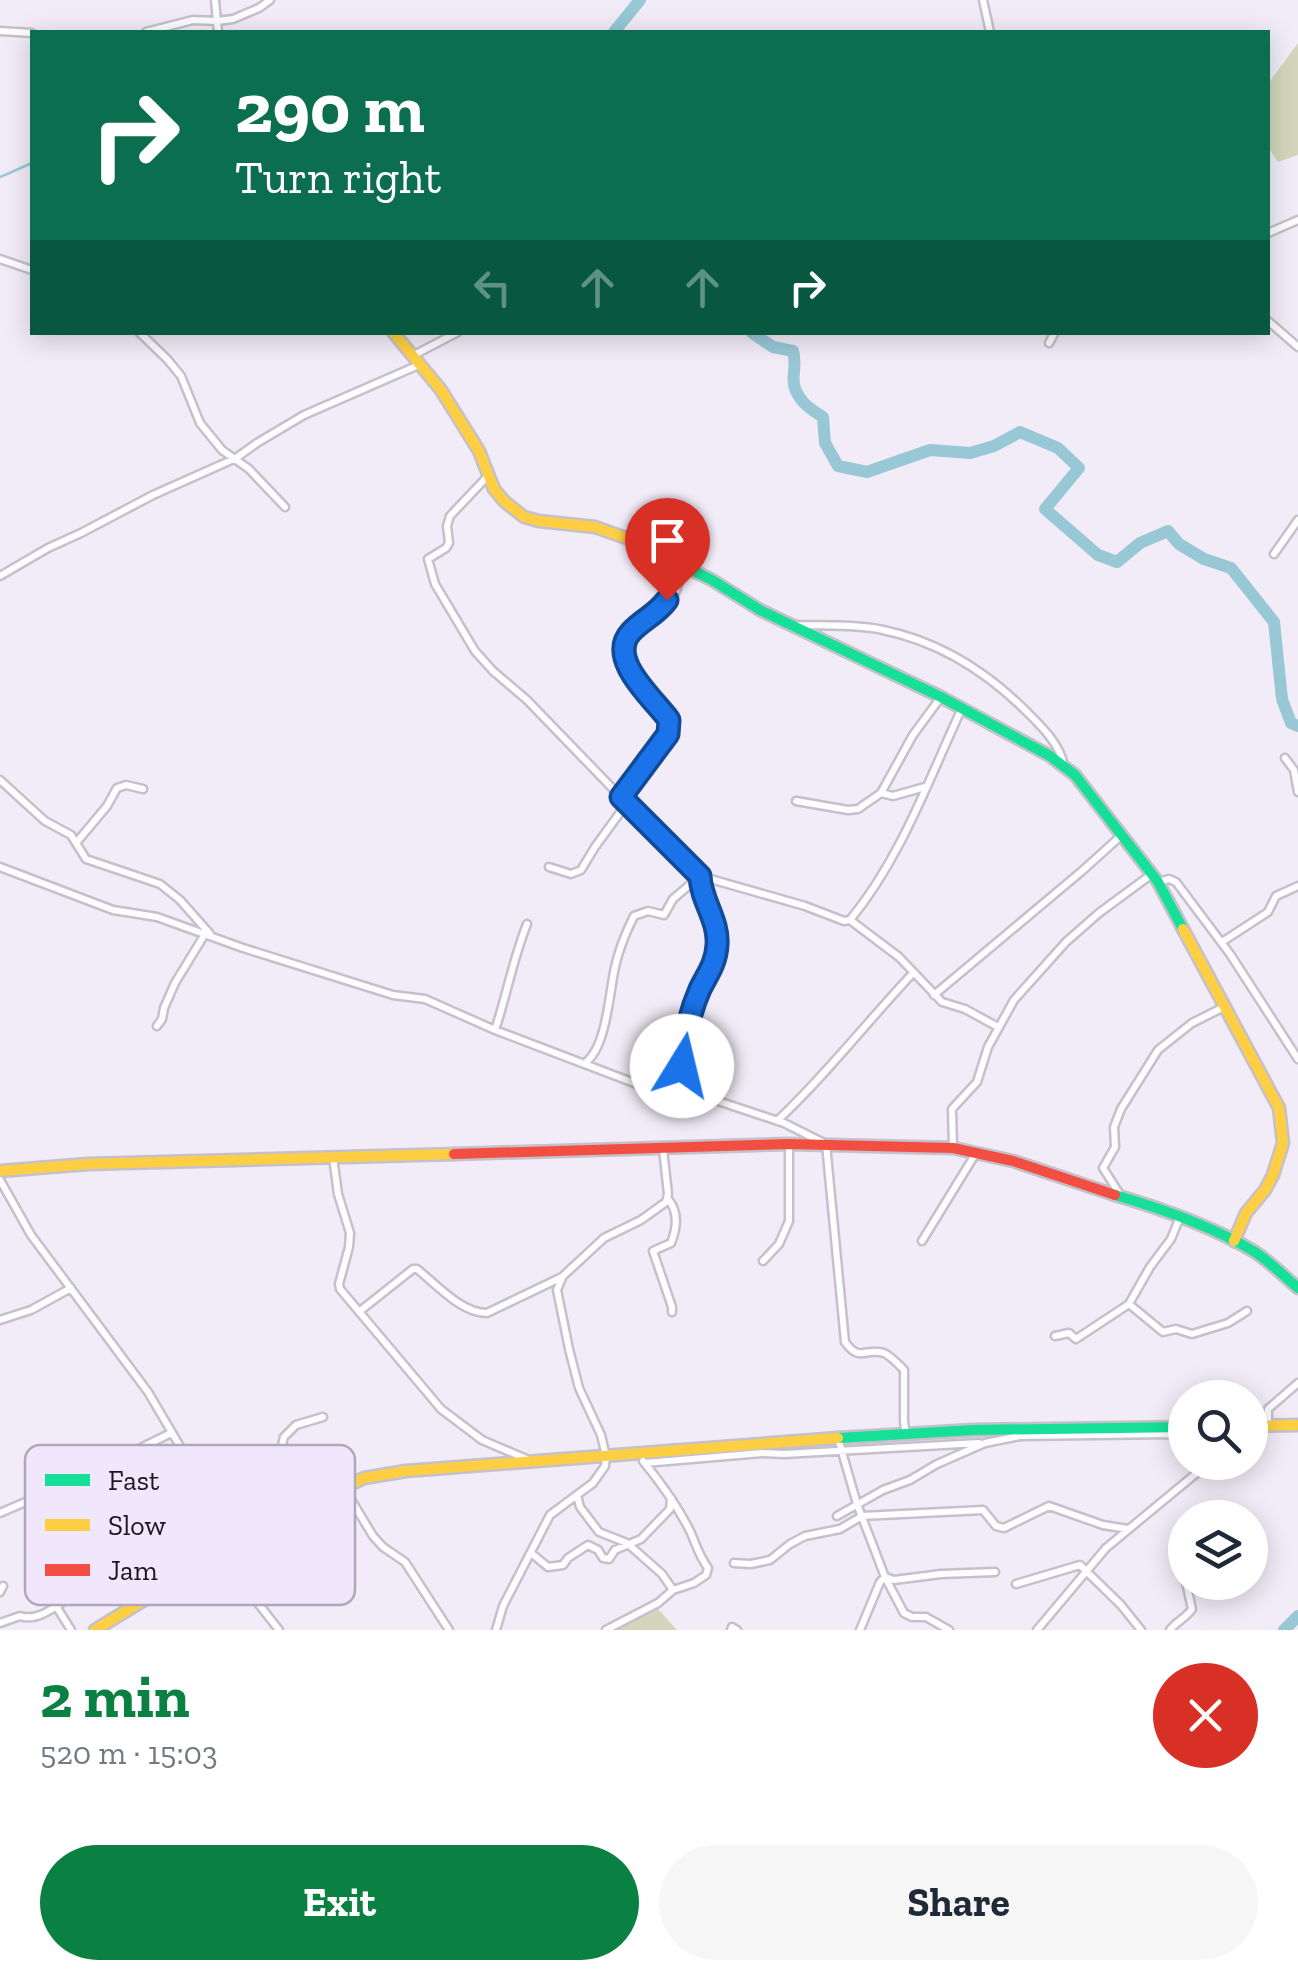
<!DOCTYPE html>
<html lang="en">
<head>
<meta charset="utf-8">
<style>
	body { margin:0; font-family:"Zilla Slab",serif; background:#f6f6f7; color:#1f2937; height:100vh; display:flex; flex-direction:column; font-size:38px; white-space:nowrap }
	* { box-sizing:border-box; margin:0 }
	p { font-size:32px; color:#747a83 }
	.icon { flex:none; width:55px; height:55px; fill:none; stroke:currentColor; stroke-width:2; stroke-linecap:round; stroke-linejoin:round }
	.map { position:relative; height:1630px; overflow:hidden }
	.drawer { display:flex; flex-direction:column; background:#fff; flex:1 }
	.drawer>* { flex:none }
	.hud { position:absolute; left:30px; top:30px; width:1240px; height:305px; border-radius:0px; box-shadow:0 5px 25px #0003; background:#0b6e4f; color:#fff; overflow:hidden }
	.controls { position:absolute; left:1168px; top:1380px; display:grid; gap:20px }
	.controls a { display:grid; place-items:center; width:100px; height:100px; border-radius:50%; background:#fff; box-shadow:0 5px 25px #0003; font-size:50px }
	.pin { position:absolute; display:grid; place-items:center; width:85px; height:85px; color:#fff; margin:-102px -42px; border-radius:50% 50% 50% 0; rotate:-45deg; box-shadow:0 0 10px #0007 }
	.pin .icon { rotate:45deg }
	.me { position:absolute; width:110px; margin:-55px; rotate:9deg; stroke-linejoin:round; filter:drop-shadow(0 0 8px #0008) }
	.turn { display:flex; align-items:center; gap:35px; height:210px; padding:0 40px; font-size:45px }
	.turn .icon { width:130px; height:130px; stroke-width:2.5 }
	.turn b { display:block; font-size:70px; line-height:85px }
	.lanes { display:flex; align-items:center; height:95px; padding:0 40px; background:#0003; justify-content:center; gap:50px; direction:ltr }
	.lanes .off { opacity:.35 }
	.round { display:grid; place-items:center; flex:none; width:105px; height:105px; border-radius:52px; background:#f6f6f7 }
	.headline { display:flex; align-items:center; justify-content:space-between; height:170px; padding:0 40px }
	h1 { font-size:60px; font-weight:700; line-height:75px; color:#0b8043 }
	.action { display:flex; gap:20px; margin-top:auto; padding:20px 40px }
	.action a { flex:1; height:115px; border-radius:60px; background:#0b8043; color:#fff; font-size:40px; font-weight:700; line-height:115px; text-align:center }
	.action a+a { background:#f6f6f7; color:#1f2937 }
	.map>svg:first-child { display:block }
	.forest { fill:#d5d4bc }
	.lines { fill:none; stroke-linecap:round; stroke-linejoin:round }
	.stream { stroke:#98c7d6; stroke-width:2.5 }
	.river { stroke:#98c7d6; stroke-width:12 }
	.street-casing { stroke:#c5c1cb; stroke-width:11 }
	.fast-casing { stroke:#c5c1cb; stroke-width:15 }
	.slow-casing { stroke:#c5c1cb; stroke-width:15 }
	.jam-casing { stroke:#c5c1cb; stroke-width:15 }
	.street { stroke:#fdfcfe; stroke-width:6 }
	.fast { stroke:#16e098; stroke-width:10 }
	.slow { stroke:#ffcf43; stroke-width:10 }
	.jam { stroke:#f24e42; stroke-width:10 }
	.route-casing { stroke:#114b97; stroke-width:25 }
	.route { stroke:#1a73e8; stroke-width:18 }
	.key { fill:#f1e7fd; stroke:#b0a8ba; stroke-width:2.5 }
	.key-label { font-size:28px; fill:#1a161f }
</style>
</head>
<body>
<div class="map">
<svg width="1298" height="1630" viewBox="0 0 1298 1630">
	<rect width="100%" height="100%" fill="#f2ecf8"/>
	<path class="forest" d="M1298,43V155L1278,162L1268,147V84Z
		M658,1609L677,1630H615Z"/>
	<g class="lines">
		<path class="stream" d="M0,177L32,163"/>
		<path class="river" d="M614,32L640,0
			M751,332L773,347L793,351C797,364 792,374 794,385C798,401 810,409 823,417L825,443L838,466L867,472L930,450L970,453L994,446L1020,432L1058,448L1079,468L1045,509L1098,555L1117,562L1140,543L1168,531L1179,544L1204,559L1231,568L1274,622L1282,699L1291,723L1298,726
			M1284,1630L1298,1616"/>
		<defs>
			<path id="street" d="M215,0L218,32
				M983,0L990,32
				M0,31L32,33
				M146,32L193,20L218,21L233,19L259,8L270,0
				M1268,233L1298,220
				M0,259L32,270
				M1268,321L1298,347
				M139,332L167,359L181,376L200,423L222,450L249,469L285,507
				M1049,343L1055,332
				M414,355L458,332
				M487,477L450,516L447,526L449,543L446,548L428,559L435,584L475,651L493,671L527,700L673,851L700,876L805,906L844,921L850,920C901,858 928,781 962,708
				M1274,554L1298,520
				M0,576L48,548L81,533L153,495L236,458L257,443L304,415L421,364
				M796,625C824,626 855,624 883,630C941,642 988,672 1030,715C1044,729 1060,745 1064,766
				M1285,758L1294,770L1298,792
				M0,780L45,821L71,835L86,859L160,884L180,900L210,934
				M881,793L913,735L941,697
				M622,797L668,733L669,720C655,701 623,674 623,649C624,620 692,610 677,564
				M796,801L848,810L858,809L881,793L893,796L925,787
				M76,843L107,806L117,788L126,785L143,789
				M0,867L113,910L157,917L243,948L393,995L425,999L495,1030L637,1084L709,1098L784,1123L826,1144L845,1342C860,1363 865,1347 884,1353C891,1356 898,1364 904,1370V1422L906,1434
				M549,867L571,874L581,870L595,847L627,803
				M1158,882L1169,879L1176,882L1230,954L1298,1059
				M850,920L899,957L942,1002L965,1009L998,1027
				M1222,942L1268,912L1276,896L1298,886
				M934,995L1082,871L1123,834
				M157,1026L162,1019L164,1008L175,983L205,934
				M495,1030C507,994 513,959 527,924
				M585,1063C607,1047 609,993 615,967C619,949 626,932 634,916L648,911L664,915L673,899L700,876
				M680,1093C682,1067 682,1040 690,1015C698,990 716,970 717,943C717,923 705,909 700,891C700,890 700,877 700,876
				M777,1121C826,1075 867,1022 913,973
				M953,1148L952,1109L977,1082L988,1047L1014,1000L1066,942L1099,913L1152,874
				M333,1157L338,1194L350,1233L349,1247L339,1284L340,1289L441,1409L482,1440L529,1460
				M0,1180L31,1235L148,1392L181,1448L250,1536
				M1121,1196L1103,1168L1115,1147L1114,1127L1121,1109L1158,1050L1192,1023L1224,1007
				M668,1199C679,1212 677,1228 671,1243L653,1251L672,1307V1312
				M922,1241L976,1153
				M763,1261L779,1244L789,1221V1144
				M1129,1304L1163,1332L1176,1329L1192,1334L1228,1323L1247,1311
				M360,1311L413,1269H417C436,1284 461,1313 487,1313L562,1277L604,1238L641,1220L666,1202L668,1194L663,1149
				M0,1320L31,1310L71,1288
				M1055,1336L1069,1333L1076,1339L1129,1304L1150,1267L1171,1239L1180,1217
				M1268,1425V1409L1298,1383
				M838,1438L857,1504L885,1577L904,1613L912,1617H926L949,1630
				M645,1463L762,1453L784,1454L979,1443
				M344,1488L373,1536L383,1547L405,1562L449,1630
				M577,1495L580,1507L599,1532L627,1543L662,1574L673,1590L694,1583L706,1575L708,1568C699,1556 696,1544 690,1531C677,1505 661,1483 643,1461
				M0,1513L76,1480L171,1433
				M837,1516L883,1490L910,1480L937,1464L985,1443L1020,1436L1173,1434L1185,1440
				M248,1532L270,1492L284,1437L296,1425L323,1417
				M531,1553L548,1567L563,1565L568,1558L588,1545L598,1550L603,1558L609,1559L615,1550L641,1539L670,1509L671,1498
				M220,1555L279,1630
				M41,1560L75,1549L125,1523C135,1527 148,1527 157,1534C175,1546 188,1558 210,1560
				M734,1563L751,1564L770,1560L790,1544L805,1536L840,1529L862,1516L983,1510L996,1526L1004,1528L1049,1506L1103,1525L1128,1529
				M1016,1584L1080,1565L1121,1605L1141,1630
				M0,1592L3,1586
				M56,1606L71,1630
				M0,1623L20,1616C37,1622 55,1607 69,1598
				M496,1630L503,1606L550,1515L593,1483L605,1466L606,1456L601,1435L579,1388L569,1349L557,1290L562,1278
				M606,1630L658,1603L673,1590
				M731,1630L732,1627L737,1630
				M860,1630L880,1582L885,1577L894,1580L941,1574L995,1572
				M1037,1630L1106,1548L1210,1462
				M1170,1630C1177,1621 1186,1618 1192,1609L1183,1569"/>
			<path id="fast" d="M684,566L712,580L760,610L941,697L1050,756L1075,775L1158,882L1183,929
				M1115,1195C1163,1209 1212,1226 1255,1252C1270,1262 1284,1276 1298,1288
				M838,1438L973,1430L1185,1427"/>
			<path id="slow" d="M393,332L441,390L479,451L494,489L504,501L524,517L539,521L595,527L629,539L684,566
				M1183,929L1279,1108L1283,1143L1273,1175L1265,1190L1246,1213L1234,1241
				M0,1171L88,1164L454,1154
				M1250,1426L1298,1425
				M95,1630L274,1521L364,1478L406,1471L838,1438"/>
			<path id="jam" d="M454,1154L789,1144L953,1148L1013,1161L1115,1195"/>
		</defs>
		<use href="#street" class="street-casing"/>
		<use href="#fast" class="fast-casing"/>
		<use href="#slow" class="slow-casing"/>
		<use href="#jam" class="jam-casing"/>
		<use href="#street" class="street"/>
		<use href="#fast" class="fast"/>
		<use href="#slow" class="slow"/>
		<use href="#jam" class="jam"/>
	</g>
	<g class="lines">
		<defs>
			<path id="route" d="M667,600C656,615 643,619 631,632C606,659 654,699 669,720L668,734L621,797L700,876C701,901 719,920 717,945C716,963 708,973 700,989C689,1014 684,1039 682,1066"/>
		</defs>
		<use href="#route" class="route-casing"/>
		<use href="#route" class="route"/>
	</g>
	<rect x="25" y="1445" width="330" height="160" rx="15" class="key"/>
	<rect x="45" y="1474" width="45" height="12" fill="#16e098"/>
	<rect x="45" y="1519" width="45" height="12" fill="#ffcf43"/>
	<rect x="45" y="1564" width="45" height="12" fill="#f24e42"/>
	<g class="key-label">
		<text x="108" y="1490">Fast</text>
		<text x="108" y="1535">Slow</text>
		<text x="108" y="1580">Jam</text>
	</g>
</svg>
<div class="controls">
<a><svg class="icon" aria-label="search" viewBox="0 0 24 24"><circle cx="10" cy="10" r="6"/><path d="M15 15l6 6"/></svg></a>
<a><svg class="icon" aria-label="layers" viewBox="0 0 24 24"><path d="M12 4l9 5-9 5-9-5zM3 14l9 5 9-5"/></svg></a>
</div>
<div class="pin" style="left:667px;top:600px;background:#d93025"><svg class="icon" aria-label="arrive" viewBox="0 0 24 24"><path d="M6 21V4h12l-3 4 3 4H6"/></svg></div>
<svg class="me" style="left:682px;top:1066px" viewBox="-20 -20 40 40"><circle r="19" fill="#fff"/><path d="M0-13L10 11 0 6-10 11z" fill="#1a73e8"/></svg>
<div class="hud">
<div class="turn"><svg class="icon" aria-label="right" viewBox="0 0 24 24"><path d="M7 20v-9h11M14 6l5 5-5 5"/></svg><div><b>290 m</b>Turn right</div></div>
<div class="lanes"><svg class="icon off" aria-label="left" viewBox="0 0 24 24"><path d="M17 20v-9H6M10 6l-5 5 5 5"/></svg><svg class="icon off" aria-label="ahead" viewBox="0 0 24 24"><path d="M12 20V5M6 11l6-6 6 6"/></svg><svg class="icon off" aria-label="ahead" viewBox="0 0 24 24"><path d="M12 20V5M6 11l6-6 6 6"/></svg><svg class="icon" aria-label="right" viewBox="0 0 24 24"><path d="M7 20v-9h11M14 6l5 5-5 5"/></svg></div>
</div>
</div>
<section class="drawer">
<div class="headline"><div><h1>2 min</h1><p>520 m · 15:03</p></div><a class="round" style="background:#d93025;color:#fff"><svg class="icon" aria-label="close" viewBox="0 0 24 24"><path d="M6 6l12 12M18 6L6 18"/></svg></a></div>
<div class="action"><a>Exit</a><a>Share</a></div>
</section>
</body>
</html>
